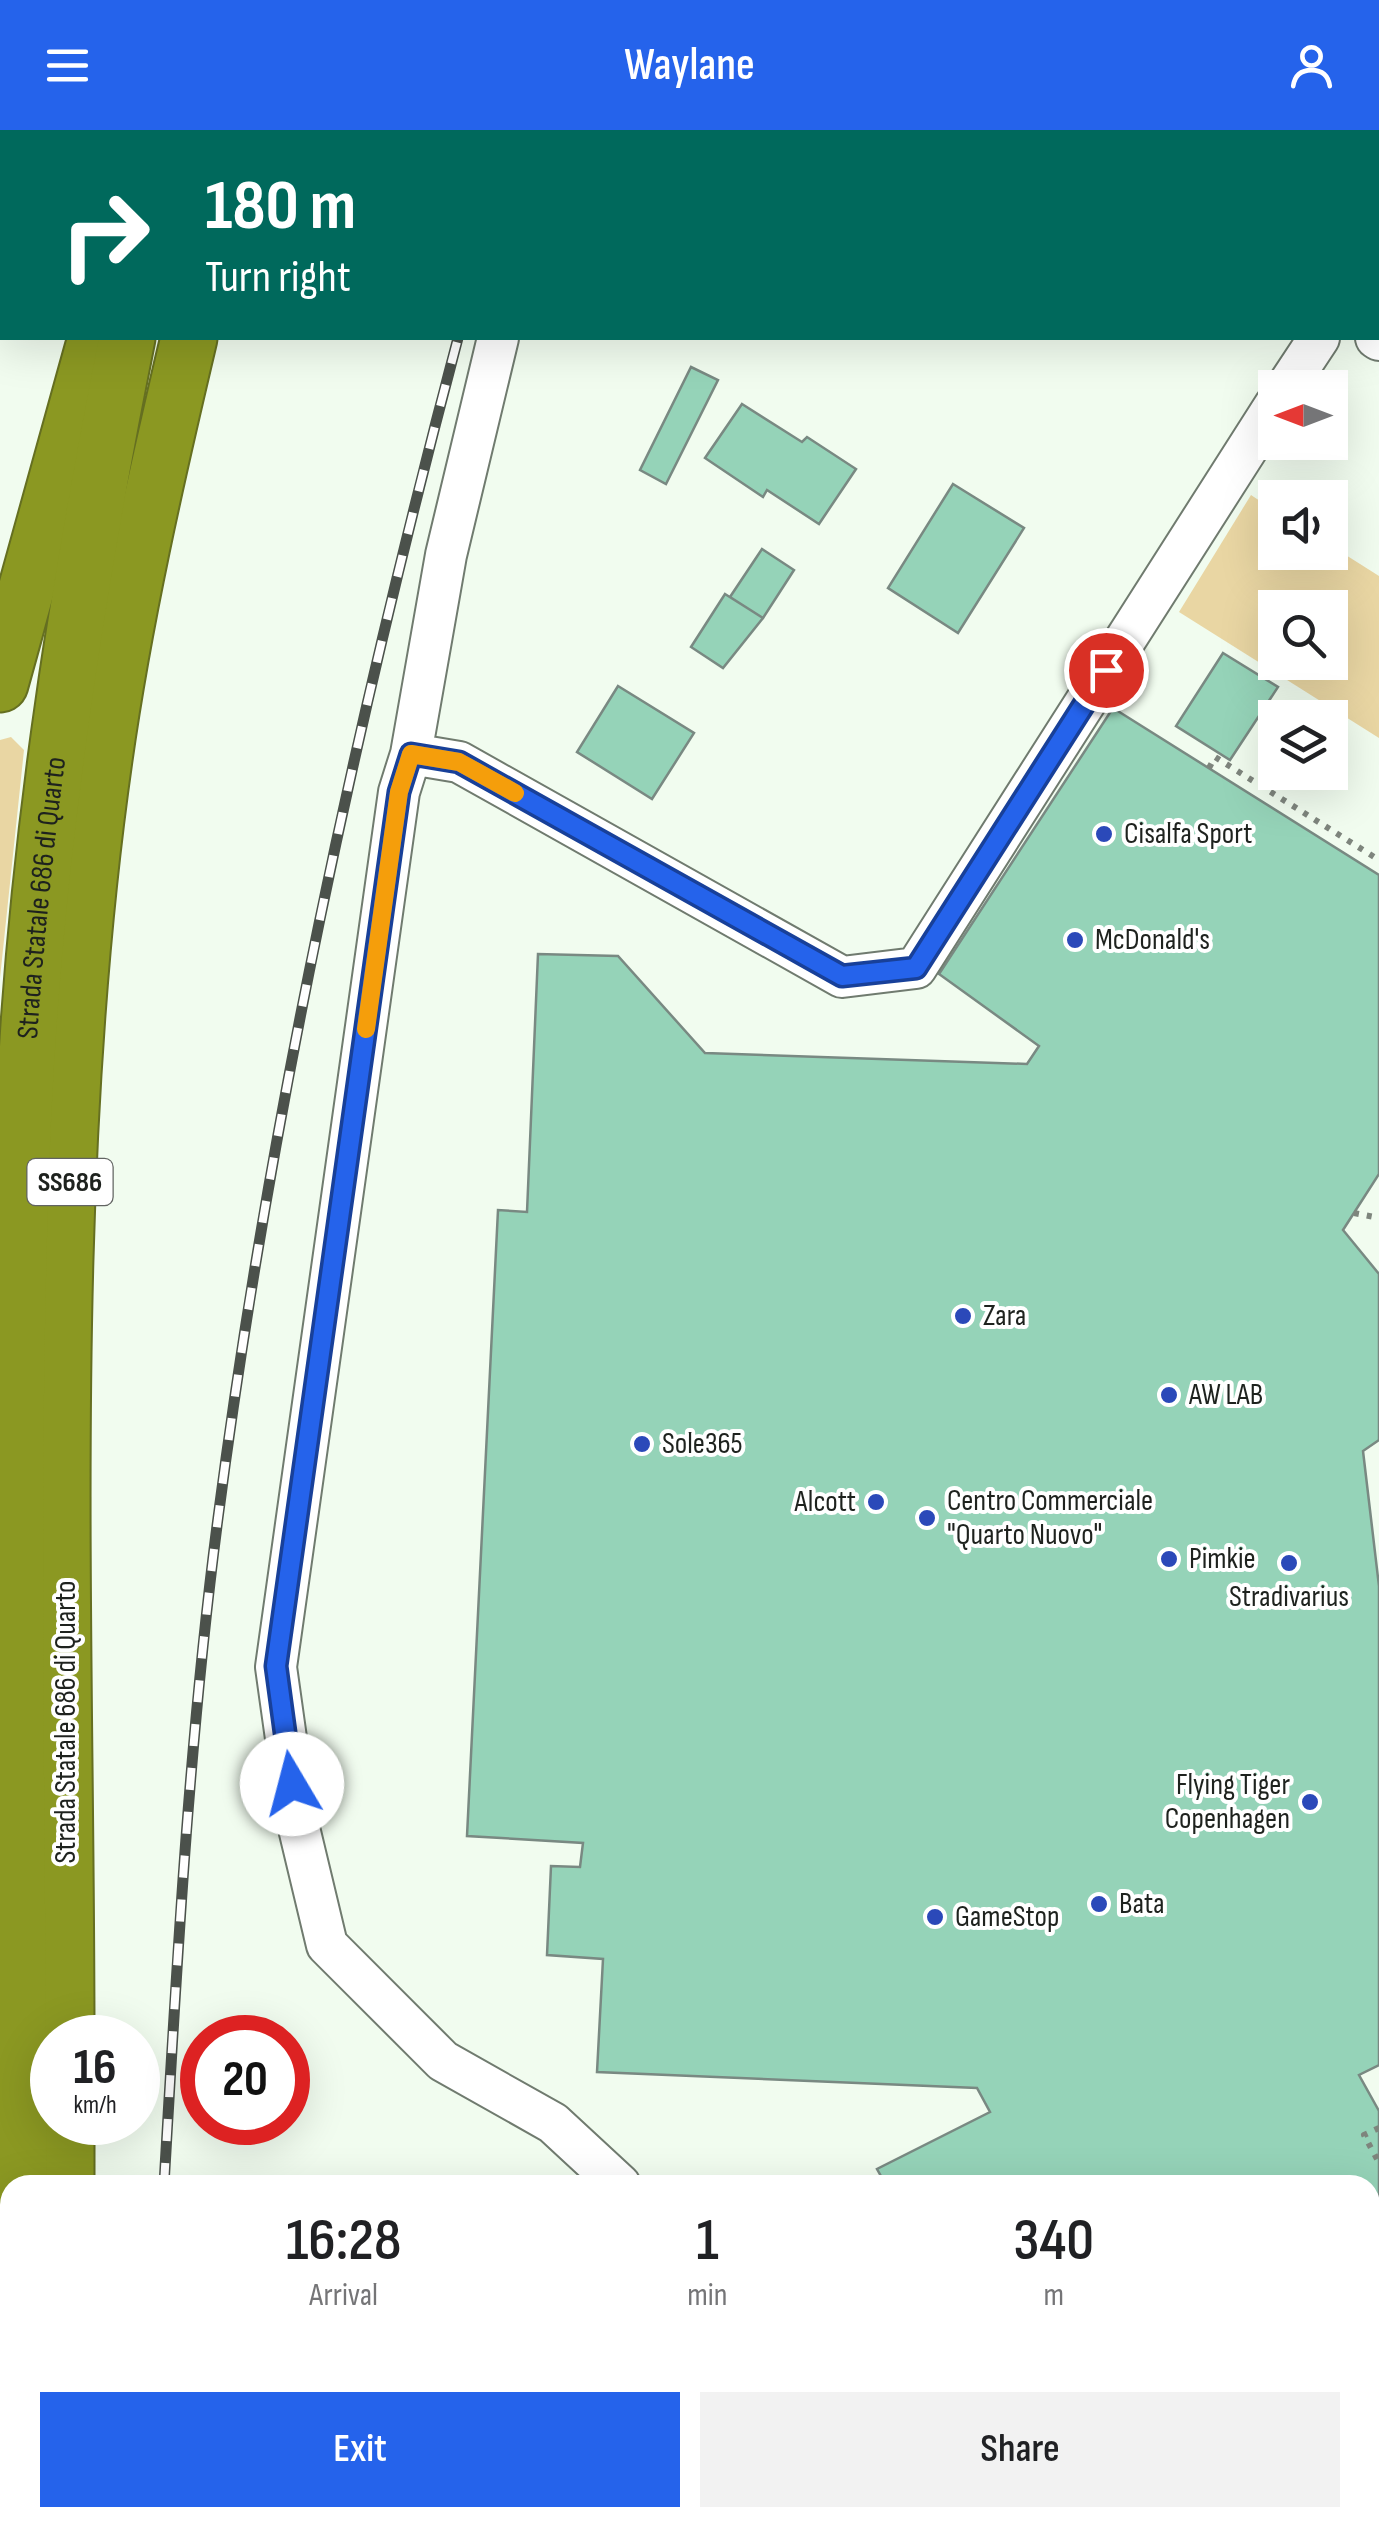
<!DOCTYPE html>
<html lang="en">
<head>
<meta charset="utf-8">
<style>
	body { margin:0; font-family:"Sofia Sans Condensed",sans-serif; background:#f2f2f2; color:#202124; height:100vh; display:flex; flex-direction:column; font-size:38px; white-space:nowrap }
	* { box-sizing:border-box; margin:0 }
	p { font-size:32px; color:#757577 }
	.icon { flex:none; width:55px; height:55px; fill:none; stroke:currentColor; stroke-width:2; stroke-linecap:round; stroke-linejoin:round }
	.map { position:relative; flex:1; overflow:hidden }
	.details { position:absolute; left:0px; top:2045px; width:1380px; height:352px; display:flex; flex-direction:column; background:#fff; border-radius:30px 30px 0 0; box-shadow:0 10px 40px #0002 }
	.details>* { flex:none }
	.top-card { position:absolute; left:0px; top:0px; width:1380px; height:210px; box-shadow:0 10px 40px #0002; background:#00695c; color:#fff; overflow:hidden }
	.needle { width:65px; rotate:270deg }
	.buttons { position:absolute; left:1258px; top:240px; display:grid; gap:20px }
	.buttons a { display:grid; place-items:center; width:90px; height:90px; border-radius:0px; background:#fff; box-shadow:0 10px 40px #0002; font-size:50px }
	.speed { position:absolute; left:30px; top:1885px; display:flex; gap:20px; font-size:50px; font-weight:700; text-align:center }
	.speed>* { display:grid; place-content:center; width:130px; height:130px; border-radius:50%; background:#fff; box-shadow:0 10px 40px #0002; line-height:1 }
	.speed small { font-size:25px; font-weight:400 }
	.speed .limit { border:15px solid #d22; background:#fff; color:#111 }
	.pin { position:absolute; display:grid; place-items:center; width:85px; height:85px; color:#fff; margin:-42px; border:5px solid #fff; border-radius:50%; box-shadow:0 2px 10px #0007 }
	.me { position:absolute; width:110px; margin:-55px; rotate:352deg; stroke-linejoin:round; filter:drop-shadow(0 0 8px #0008) }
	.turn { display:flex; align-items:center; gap:35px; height:210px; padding:0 40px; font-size:45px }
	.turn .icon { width:130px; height:130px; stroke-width:2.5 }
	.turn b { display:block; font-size:70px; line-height:85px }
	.eta { display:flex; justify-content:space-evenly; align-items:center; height:170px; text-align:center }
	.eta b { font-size:60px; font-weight:600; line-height:70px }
	.action { display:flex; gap:20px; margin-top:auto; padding:20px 40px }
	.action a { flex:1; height:115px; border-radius:0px; background:#2563eb; color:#fff; font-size:40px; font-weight:600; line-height:115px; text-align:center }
	.action a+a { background:#f2f2f2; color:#202124 }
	header { display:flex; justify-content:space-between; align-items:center; height:130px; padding:0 40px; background:#2563eb; color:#fff; font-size:45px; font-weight:600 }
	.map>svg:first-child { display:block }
	.green { fill:#e9d6a3; fill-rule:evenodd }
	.building { fill:#95d3b8; stroke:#798982; stroke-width:2.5 }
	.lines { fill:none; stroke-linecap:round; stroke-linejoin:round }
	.minor-casing { stroke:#707b6f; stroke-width:44 }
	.highway-casing { stroke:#656f21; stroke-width:59 }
	.path { stroke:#7e857d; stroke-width:6; stroke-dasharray:5 8; stroke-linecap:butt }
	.minor { stroke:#fff; stroke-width:40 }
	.highway { stroke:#8b9822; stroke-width:55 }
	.rail-casing { stroke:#4b514b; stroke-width:11 }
	.rail { stroke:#fff; stroke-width:8; stroke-dasharray:22; stroke-linecap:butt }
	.route-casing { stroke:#184099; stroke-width:25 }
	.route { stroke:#2563eb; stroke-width:18 }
	.slow { stroke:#f59e0b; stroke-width:18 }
	.poi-dot { fill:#2b49b9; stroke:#fff; stroke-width:4 }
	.labels { text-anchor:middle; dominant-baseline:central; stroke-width:8; stroke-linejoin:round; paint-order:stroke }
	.shield { fill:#fff; stroke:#626462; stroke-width:2.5 }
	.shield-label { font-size:28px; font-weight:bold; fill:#1e221e }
	.poi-label { font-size:30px; fill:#1e221e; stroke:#fff; text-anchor:start }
	.street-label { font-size:30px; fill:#1e221e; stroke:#fff }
</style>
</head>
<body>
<header><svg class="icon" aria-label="menu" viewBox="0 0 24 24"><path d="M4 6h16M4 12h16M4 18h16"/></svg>Waylane<svg class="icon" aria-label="person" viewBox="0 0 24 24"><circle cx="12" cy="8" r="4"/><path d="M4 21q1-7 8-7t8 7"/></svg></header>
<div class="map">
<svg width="1379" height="2397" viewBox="0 0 1379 2397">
	<rect width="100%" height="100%" fill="#f1fcef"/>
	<path class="green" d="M1251,365L1275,381V422H1330V415L1379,446V608L1179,482ZM1275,478H1330V532H1275Z
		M11,607L24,620L0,848V610Z"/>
	<path class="building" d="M691,237L718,250L666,354L640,340Z
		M742,274L802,312L807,307L856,339L819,394L767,360L763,367L705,328Z
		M953,354L1024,398L958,503L888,458Z
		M762,419L794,440L763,488L730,467Z
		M725,464L763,488L723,538L691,517Z
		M1223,523L1278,557L1230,630L1176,596Z
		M618,556L694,603L652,669L577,622Z
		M1113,578L1379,745V1044L1343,1100L1379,1144V1310L1363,1321L1379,1456V1935L1359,1945L1379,1981V2163L1370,2167V2055H886L877,2039L990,1982L977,1958L597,1942L603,1829L547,1825L551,1736L580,1737L583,1713L467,1706L498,1080L527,1082L538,824L618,826L705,923L1027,934L1039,916L939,844Z
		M817,2388H841L833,2397Z"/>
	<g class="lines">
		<defs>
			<path id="minor" d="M1246,0L1250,2
				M549,2L550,0
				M1378,74H1379
				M1376,208L1379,210
				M1286,258L1319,208
				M411,624L446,425L498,208
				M620,2055L553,1993L443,1931L327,1815L298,1694L276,1537L399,662L411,624L459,632L842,847L916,838L1275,275
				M1370,2227L1379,2223
				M984,2388L994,2397
				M1095,2388L1100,2397"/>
			<g id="highway">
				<path d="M1150,0L1156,2"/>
				<path d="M176,2V0"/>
				<path d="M240,2L241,0"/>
				<path d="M1378,124H1379"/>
				<path d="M0,554L93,219"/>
				<path d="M66,1908C66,1484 44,1049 104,629C124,487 156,347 189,208"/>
				<path d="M66,1992V2055"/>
				<path id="s1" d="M19,2055C19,1704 9,1352 23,1002C34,735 75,469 127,208"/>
				<path d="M19,2388V2397"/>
				<path d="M67,2388V2397"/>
			</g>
		</defs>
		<use href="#minor" class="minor-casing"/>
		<use href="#highway" class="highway-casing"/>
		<path class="path" d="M1209,638L1215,627L1379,730
			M1354,1083L1379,1088
			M1377,2029L1364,2005L1379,1998"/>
		<use href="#minor" class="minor"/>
		<use href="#highway" class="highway"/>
		<defs>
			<path id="rail" d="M512,2V0
				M164,2055C177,1832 189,1610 218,1388C270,989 355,597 458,208
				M157,2397V2388"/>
		</defs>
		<use href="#rail" class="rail-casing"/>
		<use href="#rail" class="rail"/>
	</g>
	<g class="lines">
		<defs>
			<path id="route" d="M292,1654L276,1536L399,662L411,624L459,632L842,846L916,838L1106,540"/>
		</defs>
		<use href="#route" class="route-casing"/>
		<use href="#route" class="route"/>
		<path class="slow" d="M366,899L399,662L411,624L459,632L515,663"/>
	</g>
	<g class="poi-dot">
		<circle cx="1104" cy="704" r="10"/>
		<circle cx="1075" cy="810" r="10"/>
		<circle cx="963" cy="1186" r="10"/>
		<circle cx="1169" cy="1265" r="10"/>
		<circle cx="642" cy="1314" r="10"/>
		<circle cx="876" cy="1372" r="10"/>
		<circle cx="927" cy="1388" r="10"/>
		<circle cx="1169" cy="1429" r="10"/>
		<circle cx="1289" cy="1433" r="10"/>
		<circle cx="1310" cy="1672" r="10"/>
		<circle cx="1099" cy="1774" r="10"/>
		<circle cx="935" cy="1787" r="10"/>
	</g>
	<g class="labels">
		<rect class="shield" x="27.5" y="1029" width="85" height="46" rx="8"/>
		<g class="shield-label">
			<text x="70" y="1052">SS686</text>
		</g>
		<g class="poi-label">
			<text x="1124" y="704">Cisalfa Sport</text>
			<text x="1095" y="810">McDonald's</text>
			<text x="983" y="1186">Zara</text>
			<text x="1189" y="1265">AW LAB</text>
			<text x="662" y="1314">Sole365</text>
			<text x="947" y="1371">Centro Commerciale<tspan x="947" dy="34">"Quarto Nuovo"</tspan></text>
			<text x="856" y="1372" text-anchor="end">Alcott</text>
			<text x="1189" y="1429">Pimkie</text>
			<text x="1289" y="1467" text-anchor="middle">Stradivarius</text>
			<text x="1290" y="1655" text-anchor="end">Flying Tiger<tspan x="1290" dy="34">Copenhagen</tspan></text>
			<text x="1119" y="1774">Bata</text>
			<text x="955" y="1787">GameStop</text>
		</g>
		<g class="street-label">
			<text stroke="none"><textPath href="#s1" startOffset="1288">Strada Statale 686 di Quarto</textPath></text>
			<text transform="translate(66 1592) rotate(-90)">Strada Statale 686 di Quarto</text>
		</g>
	</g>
</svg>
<div class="buttons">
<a><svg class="needle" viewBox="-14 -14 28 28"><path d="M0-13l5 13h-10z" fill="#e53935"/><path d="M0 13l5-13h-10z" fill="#757577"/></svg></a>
<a><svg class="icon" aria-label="sound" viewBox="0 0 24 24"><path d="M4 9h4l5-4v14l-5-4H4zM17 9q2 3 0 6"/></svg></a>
<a><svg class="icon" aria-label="search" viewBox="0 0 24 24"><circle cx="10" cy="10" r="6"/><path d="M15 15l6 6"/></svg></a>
<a><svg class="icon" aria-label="layers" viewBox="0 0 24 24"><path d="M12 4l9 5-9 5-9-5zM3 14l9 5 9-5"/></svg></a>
</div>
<div class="speed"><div>16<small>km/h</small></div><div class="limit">20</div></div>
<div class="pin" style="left:1106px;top:540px;background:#d93025"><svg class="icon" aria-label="arrive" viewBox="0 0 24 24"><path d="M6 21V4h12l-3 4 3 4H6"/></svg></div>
<svg class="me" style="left:292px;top:1654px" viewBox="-20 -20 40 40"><circle r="19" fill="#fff"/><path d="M0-13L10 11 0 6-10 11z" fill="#2563eb"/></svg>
<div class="top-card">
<div class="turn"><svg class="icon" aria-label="right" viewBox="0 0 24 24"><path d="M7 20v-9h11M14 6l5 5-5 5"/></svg><div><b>180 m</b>Turn right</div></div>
</div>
<section class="details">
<div class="eta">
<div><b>16:28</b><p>Arrival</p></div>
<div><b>1</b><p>min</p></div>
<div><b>340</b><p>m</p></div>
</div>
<div class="action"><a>Exit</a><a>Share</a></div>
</section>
</div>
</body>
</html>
